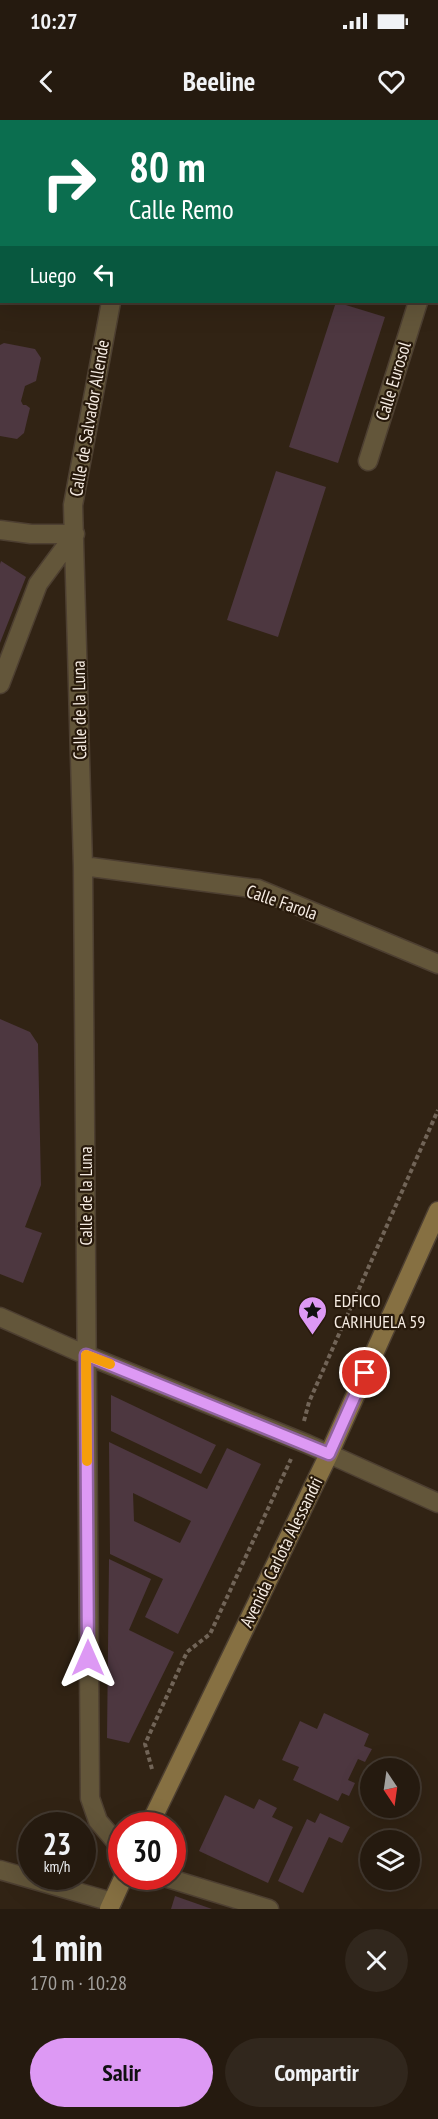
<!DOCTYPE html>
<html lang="es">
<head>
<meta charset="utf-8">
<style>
	body { margin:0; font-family:"PT Sans Narrow",sans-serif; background:#31271d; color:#f1f3f6; height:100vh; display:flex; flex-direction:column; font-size:22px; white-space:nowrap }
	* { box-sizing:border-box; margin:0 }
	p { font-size:20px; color:#a3a19e }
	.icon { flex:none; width:33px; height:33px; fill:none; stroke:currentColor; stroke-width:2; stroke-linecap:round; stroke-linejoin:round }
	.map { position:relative; height:1789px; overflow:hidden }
	.details { display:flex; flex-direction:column; background:#251a0f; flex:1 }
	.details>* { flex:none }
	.banner { position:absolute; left:0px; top:0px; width:438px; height:183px; box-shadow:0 6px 24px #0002,0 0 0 2px #42382f; background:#0b6e4f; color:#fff; overflow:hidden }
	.needle { width:39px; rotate:167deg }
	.controls { position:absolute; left:360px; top:1638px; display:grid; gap:12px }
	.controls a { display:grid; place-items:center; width:60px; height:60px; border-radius:50%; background:#251a0f; box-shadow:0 6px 24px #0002,0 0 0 2px #42382f; font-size:30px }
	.speed { position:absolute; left:18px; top:1692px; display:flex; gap:12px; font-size:30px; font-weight:700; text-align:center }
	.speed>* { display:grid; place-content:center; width:78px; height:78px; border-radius:50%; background:#251a0f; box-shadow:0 6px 24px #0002,0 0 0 2px #42382f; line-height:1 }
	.speed small { font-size:15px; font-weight:400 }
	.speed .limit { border:9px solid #d22; background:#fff; color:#111 }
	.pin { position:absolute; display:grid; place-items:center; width:51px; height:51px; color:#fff; margin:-26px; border:3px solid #fff; border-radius:50%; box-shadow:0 2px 6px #0007 }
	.me { position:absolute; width:66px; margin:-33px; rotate:0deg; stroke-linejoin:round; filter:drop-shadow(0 0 4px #0008) }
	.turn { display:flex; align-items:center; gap:21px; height:126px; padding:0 30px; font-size:27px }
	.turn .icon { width:78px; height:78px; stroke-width:2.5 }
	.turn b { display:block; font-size:42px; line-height:51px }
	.then { display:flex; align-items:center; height:57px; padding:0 30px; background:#0003; gap:12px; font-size:22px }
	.round { display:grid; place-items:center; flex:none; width:63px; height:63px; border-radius:32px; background:#31271d }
	.summary { display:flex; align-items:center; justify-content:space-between; height:102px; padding:0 30px }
	h1 { font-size:36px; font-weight:700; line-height:45px }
	.cta { display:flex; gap:12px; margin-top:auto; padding:12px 30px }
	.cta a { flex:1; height:69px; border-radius:36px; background:#dd99f4; color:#111; font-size:24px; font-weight:700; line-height:69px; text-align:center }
	.cta a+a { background:#31271d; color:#f1f3f6 }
	.status { display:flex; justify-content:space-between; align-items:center; height:42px; padding:0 30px; background:#251a0f; direction:ltr }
	.status svg { height:16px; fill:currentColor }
	header { display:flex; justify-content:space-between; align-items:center; height:78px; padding:0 30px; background:#251a0f; font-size:27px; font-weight:700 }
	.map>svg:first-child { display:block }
	.building { fill:#4d3740; fill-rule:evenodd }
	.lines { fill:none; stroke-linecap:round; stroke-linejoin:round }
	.lane-casing { stroke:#4d3f31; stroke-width:18 }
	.street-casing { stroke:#4d3f31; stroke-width:21 }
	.secondary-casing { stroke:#4d3f31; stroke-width:21 }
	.path { stroke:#716457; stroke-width:4; stroke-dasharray:4.5 3; stroke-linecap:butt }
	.lane { stroke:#63563a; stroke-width:15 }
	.street { stroke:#63563a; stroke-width:18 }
	.secondary { stroke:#867042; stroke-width:18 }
	.route-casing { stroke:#90639f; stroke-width:15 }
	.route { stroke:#dd99f4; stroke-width:10 }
	.slow { stroke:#f59e0b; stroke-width:10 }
	.labels { text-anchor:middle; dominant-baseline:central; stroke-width:4.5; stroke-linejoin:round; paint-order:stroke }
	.street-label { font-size:18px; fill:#f6ece3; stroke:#27190b }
	.poi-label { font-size:18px; fill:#f6ece3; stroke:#27190b; text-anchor:start }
</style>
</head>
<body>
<div class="status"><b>10:27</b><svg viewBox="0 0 49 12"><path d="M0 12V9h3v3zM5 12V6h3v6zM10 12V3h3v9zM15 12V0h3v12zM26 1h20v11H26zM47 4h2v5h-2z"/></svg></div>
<header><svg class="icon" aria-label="back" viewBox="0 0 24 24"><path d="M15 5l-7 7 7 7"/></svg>Beeline<svg class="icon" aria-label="heart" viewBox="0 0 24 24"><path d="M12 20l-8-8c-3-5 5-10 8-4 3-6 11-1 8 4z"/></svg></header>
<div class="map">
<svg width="438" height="1789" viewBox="0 0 438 1789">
	<rect width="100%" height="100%" fill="#312314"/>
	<path class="building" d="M336,182L385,197L338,343L289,327Z
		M4,223L35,229L41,238L36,261L25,266L21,281L23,285H26L30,288L24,313L17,319L0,316V225Z
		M276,351L326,367L278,517L227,500Z
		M1,441L26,457L0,523V444Z
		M0,899L30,912L38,924L41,1065L25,1107L42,1113L23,1163L0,1154Z
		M111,1275L216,1325L201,1354L111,1311Z
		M109,1322L207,1369L227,1328L261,1344L178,1514L145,1497L163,1459L110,1434ZM133,1373L191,1401L180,1423L134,1401Z
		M109,1439L151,1459L129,1510L174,1532L129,1623L107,1618Z
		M324,1593L369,1614L364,1626L372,1629L365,1642L358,1639L348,1660L355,1663L349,1676L342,1673L338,1681L293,1660L299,1647L282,1640L300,1601L317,1609Z
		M225,1675L254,1689L259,1679L277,1688L272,1697L293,1707L268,1763L199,1731Z
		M320,1693L350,1707L342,1723L329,1717L303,1773L278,1761L307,1699L315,1703Z
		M175,1776L212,1789H171Z"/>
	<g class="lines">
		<defs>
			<path id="lane" d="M0,22H2"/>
			<path id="street" d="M146,2L147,0
				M0,91H2
				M436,122L438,117
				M111,182L73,385L83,746L90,1678L98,1701L122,1729
				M368,341L418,182
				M0,410L31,414H75
				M0,564L38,464L75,414
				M83,746L258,769L438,844
				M0,1197L86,1235L307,1324L438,1383
				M0,1750L112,1782
				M161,1756L269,1789"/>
			<path id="secondary" d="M149,1706L329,1334L438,1091
				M109,1789L124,1756"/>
		</defs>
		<use href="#lane" class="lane-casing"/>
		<use href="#street" class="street-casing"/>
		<use href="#secondary" class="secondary-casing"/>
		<path class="path" d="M304,1301L309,1282L438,990
			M152,1649L145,1624L187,1532L210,1514L291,1339"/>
		<use href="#lane" class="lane"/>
		<use href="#street" class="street"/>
		<use href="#secondary" class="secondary"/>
	</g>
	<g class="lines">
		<defs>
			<path id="route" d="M88,1538L86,1235L329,1334L365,1253"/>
		</defs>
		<use href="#route" class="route-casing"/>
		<use href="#route" class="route"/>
		<path class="slow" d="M87,1341L86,1235L110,1244"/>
	</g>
	<defs>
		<symbol id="sight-pin" viewBox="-11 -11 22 30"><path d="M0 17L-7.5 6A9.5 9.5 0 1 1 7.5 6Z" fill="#dd99f4" stroke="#27190b"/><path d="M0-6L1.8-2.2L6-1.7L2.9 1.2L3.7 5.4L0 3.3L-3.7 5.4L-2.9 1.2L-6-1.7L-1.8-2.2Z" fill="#111"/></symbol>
	</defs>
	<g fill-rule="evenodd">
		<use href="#sight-pin" x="296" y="1174" width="33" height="45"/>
	</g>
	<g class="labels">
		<g class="street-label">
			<text transform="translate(393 261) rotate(-73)">Calle Eurosol</text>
			<text transform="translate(89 298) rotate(-80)">Calle de Salvador Allende</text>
			<text transform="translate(79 590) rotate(-91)">Calle de la Luna</text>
			<text transform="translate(282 782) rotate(19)">Calle Farola</text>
			<text transform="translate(85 1076) rotate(-90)">Calle de la Luna</text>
			<text transform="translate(281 1432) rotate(-64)">Avenida Carlota Alessandri</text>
		</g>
		<g class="poi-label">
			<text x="334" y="1180">EDFICO<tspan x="334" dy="21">CARIHUELA 59</tspan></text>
		</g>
	</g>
</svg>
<div class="controls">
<a><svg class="needle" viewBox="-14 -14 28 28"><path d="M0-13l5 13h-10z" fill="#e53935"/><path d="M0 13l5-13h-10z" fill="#a3a19e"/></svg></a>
<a><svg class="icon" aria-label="layers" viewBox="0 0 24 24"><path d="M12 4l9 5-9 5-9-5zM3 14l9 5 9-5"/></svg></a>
</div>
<div class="speed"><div>23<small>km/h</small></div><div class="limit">30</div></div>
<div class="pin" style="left:365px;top:1253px;background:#d93025"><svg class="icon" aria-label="arrive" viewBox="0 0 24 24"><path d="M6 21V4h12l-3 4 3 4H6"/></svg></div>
<svg class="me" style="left:88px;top:1538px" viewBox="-20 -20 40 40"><path d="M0-17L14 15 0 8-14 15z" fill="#dd99f4" stroke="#fff" stroke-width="4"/></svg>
<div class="banner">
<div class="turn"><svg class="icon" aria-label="right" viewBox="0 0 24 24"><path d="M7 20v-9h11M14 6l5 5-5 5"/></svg><div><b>80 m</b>Calle Remo</div></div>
<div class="then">Luego<svg class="icon" aria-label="left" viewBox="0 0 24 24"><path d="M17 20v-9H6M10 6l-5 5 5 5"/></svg></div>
</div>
</div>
<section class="details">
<div class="summary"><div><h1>1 min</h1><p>170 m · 10:28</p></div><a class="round"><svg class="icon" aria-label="close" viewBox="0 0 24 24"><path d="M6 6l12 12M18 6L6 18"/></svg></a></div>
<div class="cta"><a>Salir</a><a>Compartir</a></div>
</section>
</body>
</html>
